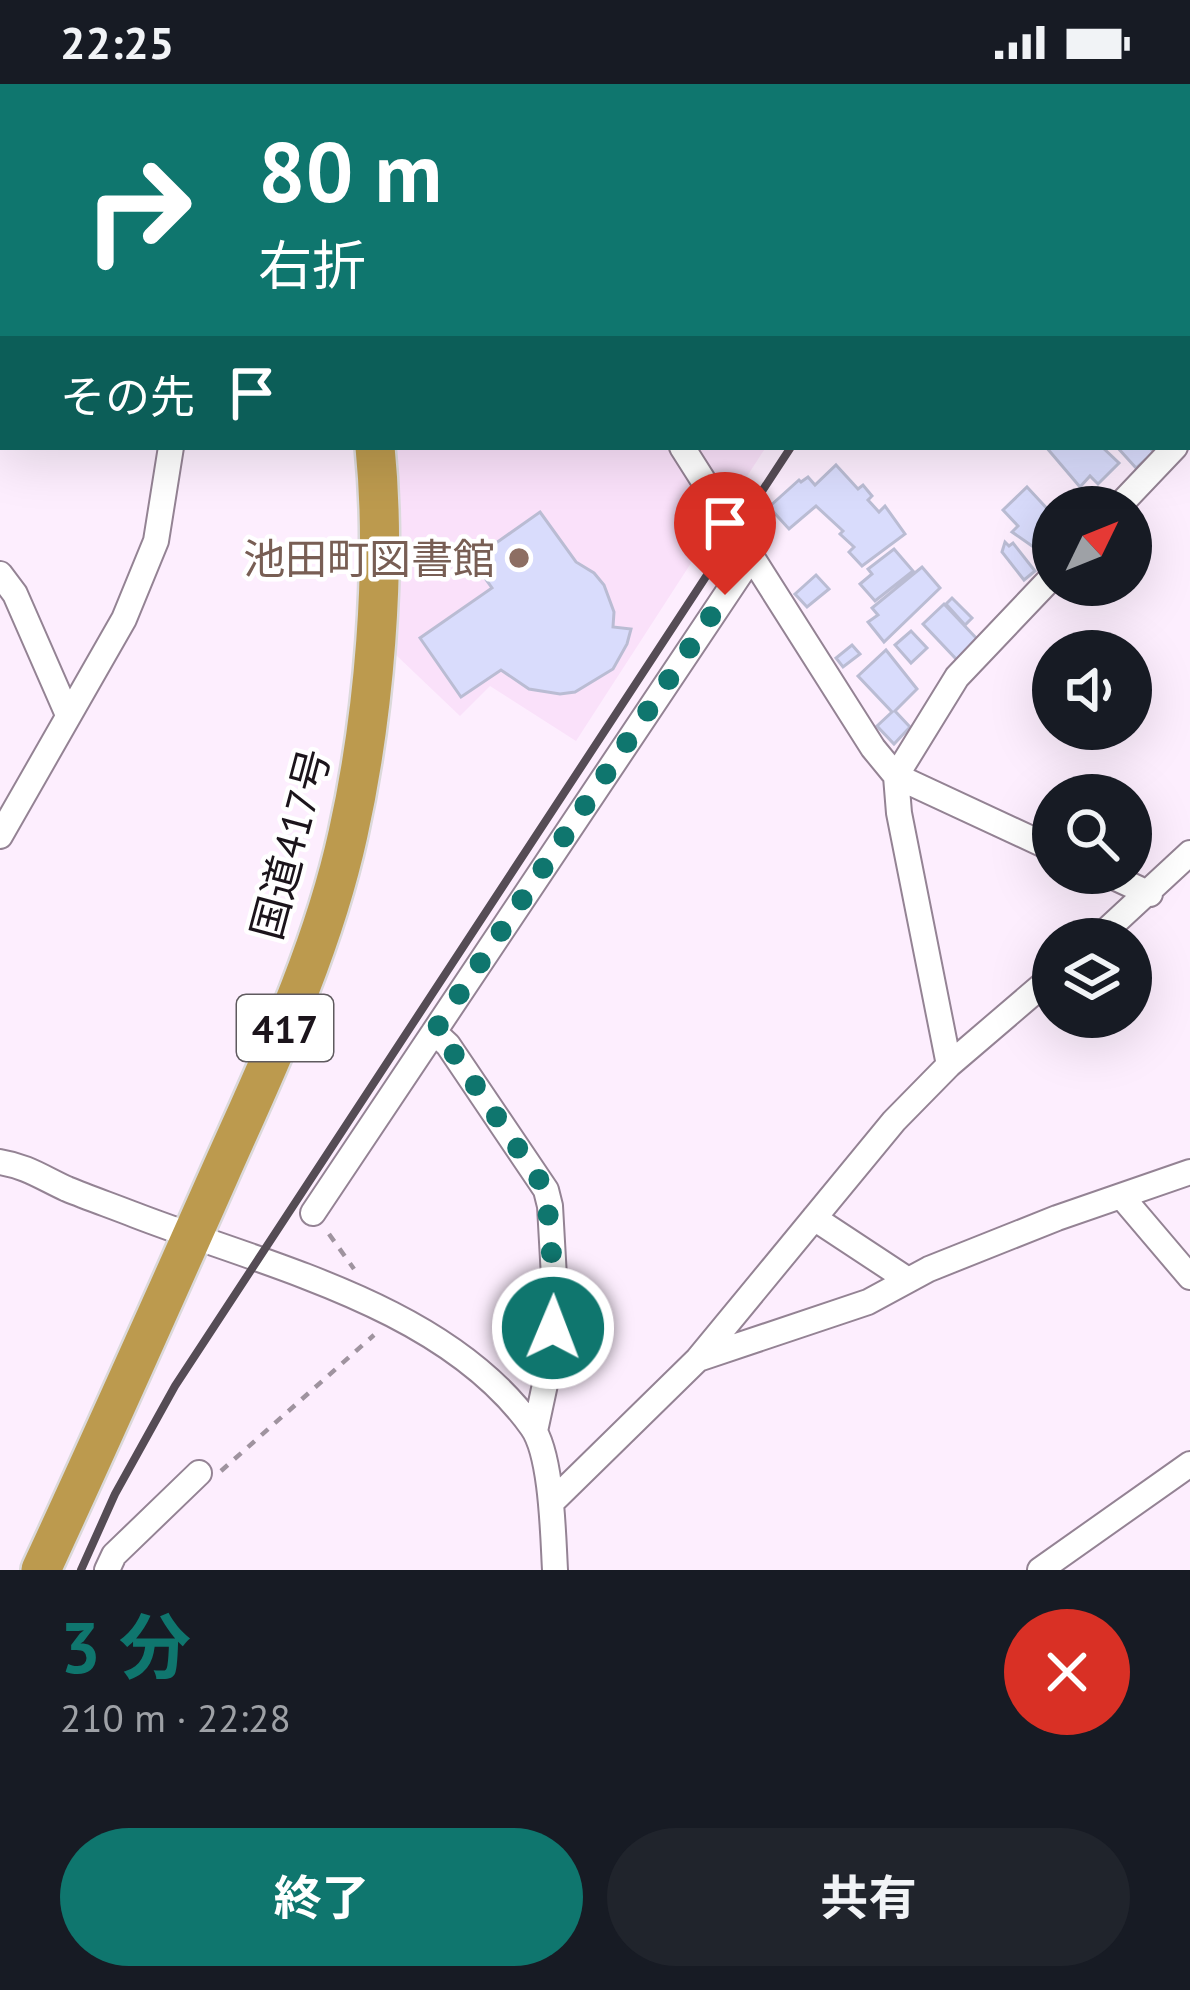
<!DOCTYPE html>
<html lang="ja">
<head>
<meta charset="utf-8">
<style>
	body { margin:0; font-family:"PT Sans","Noto Sans JP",sans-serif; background:#20242c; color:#f1f3f6; height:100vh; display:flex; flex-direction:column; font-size:45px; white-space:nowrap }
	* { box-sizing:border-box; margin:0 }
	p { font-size:39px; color:#9ea1a6 }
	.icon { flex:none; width:66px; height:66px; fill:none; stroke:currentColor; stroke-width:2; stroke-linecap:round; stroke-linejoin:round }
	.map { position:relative; height:1486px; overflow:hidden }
	.panel { display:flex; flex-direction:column; background:#171b24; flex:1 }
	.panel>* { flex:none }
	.hud { position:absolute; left:0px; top:0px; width:1191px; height:366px; box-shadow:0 12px 48px #0002; background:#0f766e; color:#fff; overflow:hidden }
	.needle { width:78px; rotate:47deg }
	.tools { position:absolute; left:1032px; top:402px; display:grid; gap:24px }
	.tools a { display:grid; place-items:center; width:120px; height:120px; border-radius:50%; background:#171b24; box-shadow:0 12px 48px #0002; font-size:60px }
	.pin { position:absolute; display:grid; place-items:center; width:102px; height:102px; color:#fff; margin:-123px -51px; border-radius:50% 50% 50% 0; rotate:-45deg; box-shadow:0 0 12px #0007 }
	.pin .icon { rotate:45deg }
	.me { position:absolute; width:132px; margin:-66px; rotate:1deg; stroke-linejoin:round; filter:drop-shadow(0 0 9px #0008) }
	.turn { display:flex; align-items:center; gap:42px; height:252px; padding:0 60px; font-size:54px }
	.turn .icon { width:156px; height:156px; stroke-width:2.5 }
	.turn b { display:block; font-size:84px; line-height:102px }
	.then { display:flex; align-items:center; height:114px; padding:0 60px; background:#0003; gap:24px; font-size:45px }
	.round { display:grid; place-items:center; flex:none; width:126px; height:126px; border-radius:63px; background:#20242c }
	.headline { display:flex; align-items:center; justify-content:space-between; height:204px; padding:0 60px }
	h1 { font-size:72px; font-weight:700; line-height:90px; color:#0f766e }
	.button { display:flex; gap:24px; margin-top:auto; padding:24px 60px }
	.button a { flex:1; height:138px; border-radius:72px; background:#0f766e; color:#fff; font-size:48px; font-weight:700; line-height:138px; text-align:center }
	.button a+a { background:#20242c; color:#f1f3f6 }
	.status { display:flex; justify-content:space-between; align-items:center; height:84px; padding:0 60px; background:#171b24; direction:ltr }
	.status svg { height:33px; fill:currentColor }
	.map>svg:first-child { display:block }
	.built { fill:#fae1fa }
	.building { fill:#d9dcfc; stroke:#babcd3; stroke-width:3 }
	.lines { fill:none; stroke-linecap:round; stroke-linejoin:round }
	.service-casing { stroke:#948394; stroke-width:16 }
	.minor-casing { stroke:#948394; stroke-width:28 }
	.tertiary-casing { stroke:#948394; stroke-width:34 }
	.trunk-casing { stroke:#dbd9db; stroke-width:44 }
	.path { stroke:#9f939f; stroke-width:4.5; stroke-dasharray:9 9; stroke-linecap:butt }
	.service { stroke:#fff; stroke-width:12 }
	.minor { stroke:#fff; stroke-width:24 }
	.tertiary { stroke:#fff; stroke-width:30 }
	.trunk { stroke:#bc9a4e; stroke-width:39 }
	.rail { stroke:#554c55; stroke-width:8 }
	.route { stroke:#0f766e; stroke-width:21; stroke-dasharray:0 37.8 }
	.education-dot { fill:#8d6e63; stroke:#fff; stroke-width:4.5 }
	.labels { text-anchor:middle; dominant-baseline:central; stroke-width:9; stroke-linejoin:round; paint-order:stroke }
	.shield { fill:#fff; stroke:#5f5a5f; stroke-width:3 }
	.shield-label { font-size:39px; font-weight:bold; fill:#1b141b }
	.education-label { font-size:42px; fill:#785e54; stroke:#fff; text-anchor:end }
	.street-label { font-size:42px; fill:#1b141b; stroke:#fff }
</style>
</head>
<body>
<div class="status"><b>22:25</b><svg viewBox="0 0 49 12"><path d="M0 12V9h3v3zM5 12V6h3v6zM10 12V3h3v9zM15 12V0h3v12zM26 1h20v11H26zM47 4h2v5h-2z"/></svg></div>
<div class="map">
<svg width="1190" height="1486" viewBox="0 0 1190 1486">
	<rect width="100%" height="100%" fill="#fdeefe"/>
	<path class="built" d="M397,363H766L576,657L490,602L460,632L395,570Z"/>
	<path class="building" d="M717,0H860L863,3H714Z
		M1046,363H1102L1119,379L1098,400L1090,392L1080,403Z
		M1117,363H1149L1154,368L1136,384Z
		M836,381L858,405L863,401L872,412L868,416L879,428L885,422L905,450L862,482L849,468L854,463L840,450L843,447L816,422L789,445L769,423L799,396L801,398L808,393L815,401Z
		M1027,403L1053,431L1050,441L1053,448L1035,464L1012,448L1018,442L1003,426Z
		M540,428L576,478L594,489L604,501L614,528L613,543L631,545L627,560L613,585L575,608L560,610L529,605L501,586L461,613L420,554L492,504L472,476Z
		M1005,458L1009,462L1013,459L1035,487L1024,496L1002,468Z
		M894,465L913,487L875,517L860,500L872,490L868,485Z
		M922,483L940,504L884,558L868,538L878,531L872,524Z
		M816,491L829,505L807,523L795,510Z
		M952,514L972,534L965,541L946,520Z
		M944,520L978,556L958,577L923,540Z
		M911,547L927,564L911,579L895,561Z
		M852,561L860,570L843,583L836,574Z
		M886,566L917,605L895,627L910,643L894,660L877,642L892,628L858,592Z"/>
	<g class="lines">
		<defs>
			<path id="service" d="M620,3L624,0"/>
			<path id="minor" d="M28,0L33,3
				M242,3L243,0
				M1188,350L1190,347
				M682,363L873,664L896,692L1053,765
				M1118,423L1175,363
				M0,490L15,510L68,631
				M0,752L124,535L156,457L171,363
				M1105,789L1150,810
				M1097,855L1190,769
				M434,948L448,961L546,1106L550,1122L555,1211L550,1277L535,1347
				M949,981L899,729L896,692L957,593L1053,492
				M0,1078C26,1082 43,1094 67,1105C89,1114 112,1122 135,1131C267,1182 446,1222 532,1343C552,1371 553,1451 555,1486
				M1122,1113L1190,1193
				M313,1129L752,472
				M814,1134L908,1196
				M698,1275L868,1218L929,1185L1057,1134L1190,1088
				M552,1418L698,1275L894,1037L949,981L1053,892
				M107,1486L114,1471L199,1389
				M1040,1486L1190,1380"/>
			<path id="tertiary" d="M591,0L592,3"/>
			<path id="trunk" d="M338,0L339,3
				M41,1486C102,1354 161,1222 220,1089C269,979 322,869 348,750C374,633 387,483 375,363"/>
		</defs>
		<use href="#service" class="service-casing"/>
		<use href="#minor" class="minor-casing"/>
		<use href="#tertiary" class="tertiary-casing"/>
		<use href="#trunk" class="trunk-casing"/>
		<path class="path" d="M329,1150L354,1185
			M221,1387L374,1251"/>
		<use href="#service" class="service"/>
		<use href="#minor" class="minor"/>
		<use href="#tertiary" class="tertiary"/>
		<use href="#trunk" class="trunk"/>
		<path class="rail" d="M1031,3L1033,0
			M81,1486L115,1410L175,1302L791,363"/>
	</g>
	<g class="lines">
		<path class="route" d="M553,1244L555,1211L546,1106L448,961L434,948L725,511"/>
	</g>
	<circle class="education-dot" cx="519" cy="474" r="12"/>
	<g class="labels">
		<rect class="shield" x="237" y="911" width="96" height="66" rx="9"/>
		<g class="shield-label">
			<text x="285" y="944">417</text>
		</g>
		<g class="education-label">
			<text x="495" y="474">池田町図書館</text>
		</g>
		<g class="street-label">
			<text transform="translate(290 760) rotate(-75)">国道417号</text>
		</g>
	</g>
</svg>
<div class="tools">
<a><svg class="needle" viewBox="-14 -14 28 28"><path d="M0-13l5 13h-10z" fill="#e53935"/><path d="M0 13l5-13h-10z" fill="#9ea1a6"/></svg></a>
<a><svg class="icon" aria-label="sound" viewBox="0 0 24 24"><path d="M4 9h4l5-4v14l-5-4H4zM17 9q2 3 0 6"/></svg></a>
<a><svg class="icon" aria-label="search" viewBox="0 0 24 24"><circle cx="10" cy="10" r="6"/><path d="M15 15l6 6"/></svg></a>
<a><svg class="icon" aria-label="layers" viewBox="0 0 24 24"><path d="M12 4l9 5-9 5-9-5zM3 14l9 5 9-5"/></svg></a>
</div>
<div class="pin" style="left:725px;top:511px;background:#d93025"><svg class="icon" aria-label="arrive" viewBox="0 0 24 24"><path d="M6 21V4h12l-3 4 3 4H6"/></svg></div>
<svg class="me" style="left:553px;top:1244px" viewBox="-20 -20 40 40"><circle r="17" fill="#0f766e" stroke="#fff" stroke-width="3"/><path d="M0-11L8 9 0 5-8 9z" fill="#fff"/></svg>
<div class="hud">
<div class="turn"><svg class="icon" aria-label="right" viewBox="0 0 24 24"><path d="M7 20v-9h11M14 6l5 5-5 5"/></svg><div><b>80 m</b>右折</div></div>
<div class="then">その先<svg class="icon" aria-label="arrive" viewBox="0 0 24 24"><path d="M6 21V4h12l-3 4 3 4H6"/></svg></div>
</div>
</div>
<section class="panel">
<div class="headline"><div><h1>3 分</h1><p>210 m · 22:28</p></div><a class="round" style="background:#d93025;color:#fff"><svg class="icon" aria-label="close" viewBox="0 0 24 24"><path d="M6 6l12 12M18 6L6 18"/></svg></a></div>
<div class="button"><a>終了</a><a>共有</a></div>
</section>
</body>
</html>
